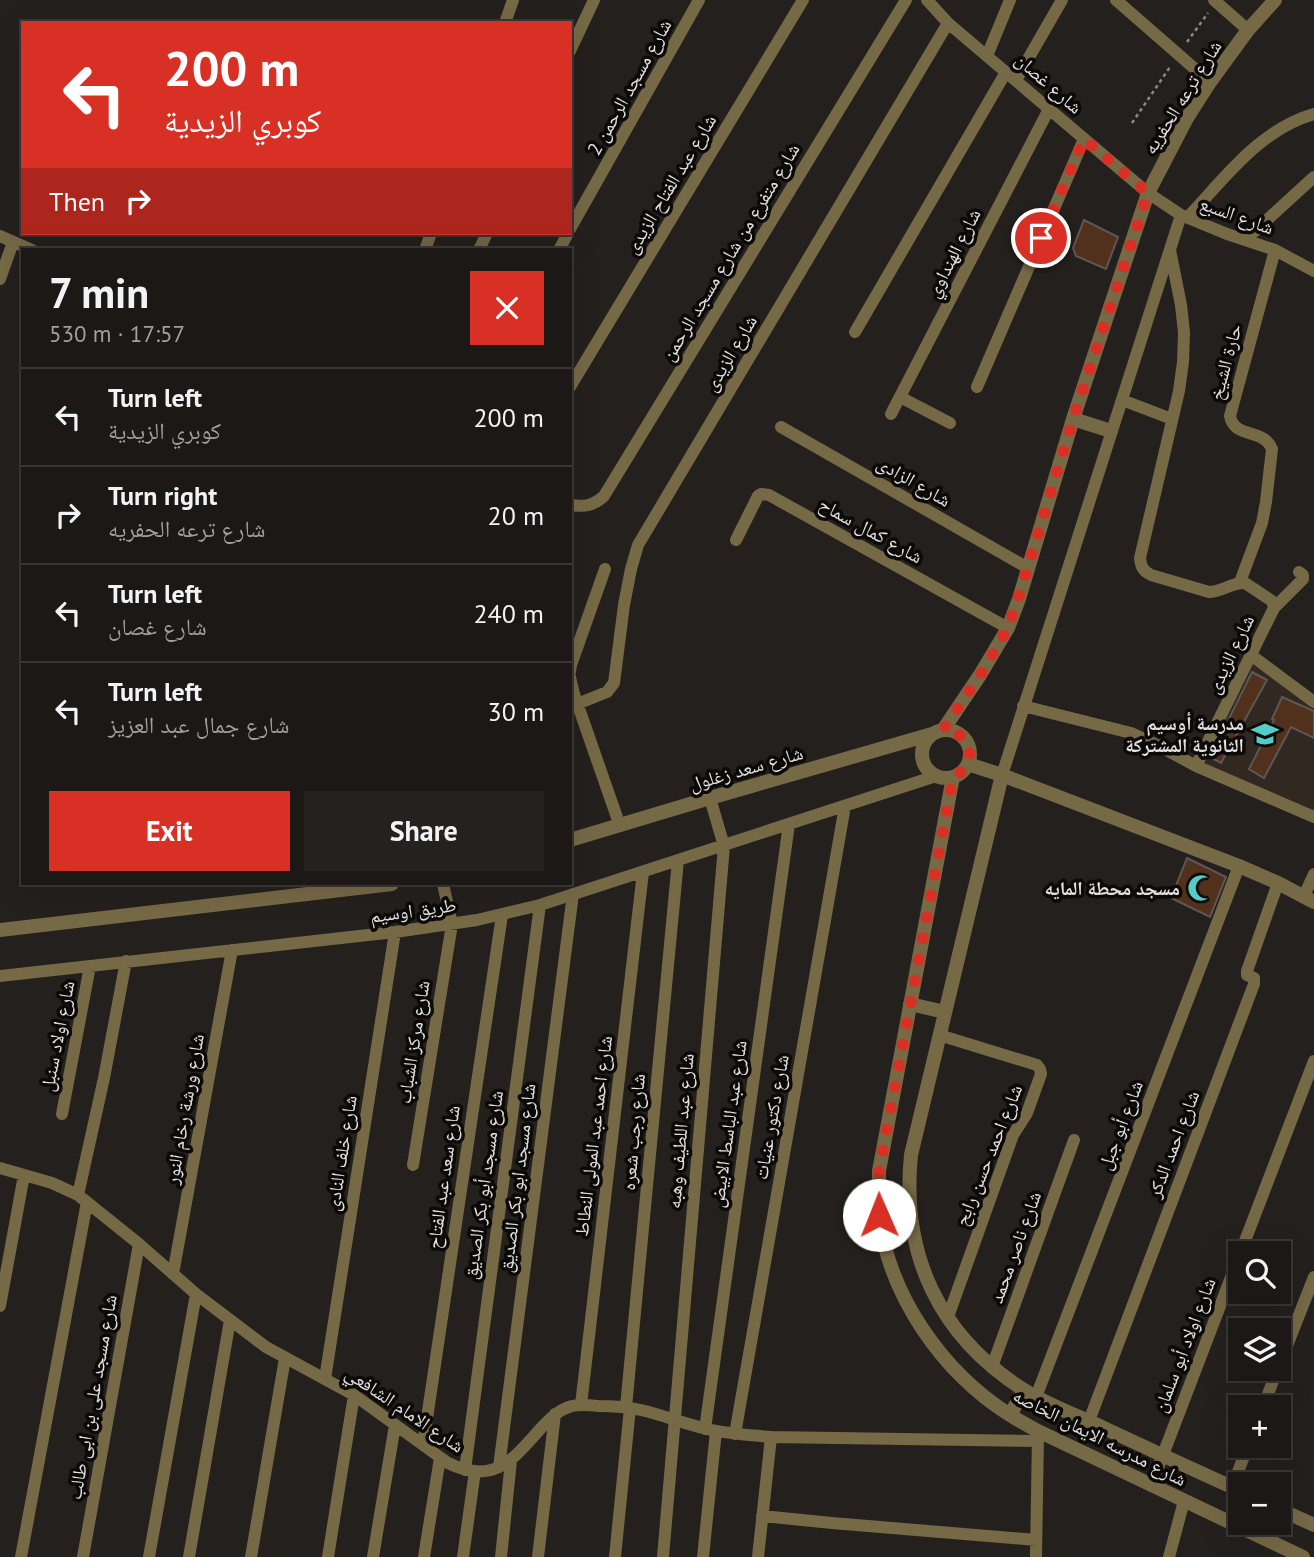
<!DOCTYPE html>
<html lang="en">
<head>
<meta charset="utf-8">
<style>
	body { margin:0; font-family:"PT Sans","Noto Naskh Arabic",sans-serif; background:#24211f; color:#f1f3f6; height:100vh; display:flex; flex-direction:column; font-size:26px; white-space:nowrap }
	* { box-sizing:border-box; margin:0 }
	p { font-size:23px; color:#a0a0a1 }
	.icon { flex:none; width:38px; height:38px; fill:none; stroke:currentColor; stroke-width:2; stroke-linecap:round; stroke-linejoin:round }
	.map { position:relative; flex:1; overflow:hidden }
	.details { position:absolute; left:21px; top:248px; width:551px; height:637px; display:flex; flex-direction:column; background:#1b1816; border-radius:0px; box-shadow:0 7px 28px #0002,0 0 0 2px #393735 }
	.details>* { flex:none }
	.hud { position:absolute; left:21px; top:21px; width:551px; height:214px; border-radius:0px; box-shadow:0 7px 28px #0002,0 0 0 2px #393735; background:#d93025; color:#fff; overflow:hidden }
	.tools { position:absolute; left:1228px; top:1241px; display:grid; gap:14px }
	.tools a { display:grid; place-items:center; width:63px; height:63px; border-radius:0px; background:#1b1816; box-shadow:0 7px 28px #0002,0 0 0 2px #393735; font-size:35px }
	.pin { position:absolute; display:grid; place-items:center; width:60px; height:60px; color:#fff; margin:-30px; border:4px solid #fff; border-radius:50%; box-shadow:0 2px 7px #0007 }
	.me { position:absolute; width:77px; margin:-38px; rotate:359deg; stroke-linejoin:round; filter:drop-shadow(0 0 5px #0008) }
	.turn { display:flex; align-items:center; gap:24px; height:147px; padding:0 28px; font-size:32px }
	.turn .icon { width:91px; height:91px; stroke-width:2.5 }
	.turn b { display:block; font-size:49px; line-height:60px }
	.then { display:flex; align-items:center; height:66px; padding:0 28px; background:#0003; gap:14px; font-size:26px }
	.round { display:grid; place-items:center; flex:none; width:74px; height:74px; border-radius:0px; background:#24211f }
	.summary { display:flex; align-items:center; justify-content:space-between; height:119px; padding:0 28px }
	h1 { font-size:42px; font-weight:700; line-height:52px }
	.action { display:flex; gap:14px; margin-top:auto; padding:14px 28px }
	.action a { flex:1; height:80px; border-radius:0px; background:#d93025; color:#fff; font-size:28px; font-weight:700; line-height:80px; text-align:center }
	.action a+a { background:#24211f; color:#f1f3f6 }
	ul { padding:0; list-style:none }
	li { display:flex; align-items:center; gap:21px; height:98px; padding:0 28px; border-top:2px solid #393735 }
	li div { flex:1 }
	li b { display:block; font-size:26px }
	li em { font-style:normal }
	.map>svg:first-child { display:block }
	.built { fill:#322822 }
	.building { fill:#51311c; stroke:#5d5855; stroke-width:2 }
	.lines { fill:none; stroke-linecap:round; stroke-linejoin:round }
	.path { stroke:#8d8987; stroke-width:2.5; stroke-dasharray:3.5 3.5; stroke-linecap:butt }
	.minor { stroke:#766946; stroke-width:12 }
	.tertiary { stroke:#766946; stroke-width:14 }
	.route { stroke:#d93025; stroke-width:12; stroke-dasharray:0 21.6 }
	.labels { text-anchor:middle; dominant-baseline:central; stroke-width:7; stroke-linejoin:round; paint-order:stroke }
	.street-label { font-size:19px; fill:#e3e0de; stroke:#0c0a09 }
	.poi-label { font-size:19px; font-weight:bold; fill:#e3e0de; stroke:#0c0a09; text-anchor:end }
</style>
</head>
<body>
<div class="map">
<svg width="1314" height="1557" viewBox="0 0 1314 1557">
	<rect width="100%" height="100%" fill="#24201d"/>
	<path class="built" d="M1251,662L1314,705V813L1201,763Z"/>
	<path class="building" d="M1084,220L1118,237L1106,269L1076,256L1073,248Z
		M1252,672L1267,680L1221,763L1210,757Z
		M1282,697L1314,711V738L1291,727L1264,778L1249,769L1274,720L1272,719Z
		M1187,858L1226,877L1210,917L1171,898Z"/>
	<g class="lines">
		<path class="path" d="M1187,42L1208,13
			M1132,123L1170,67"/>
		<path class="minor" d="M927,0L948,23L1148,193L1181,215L1227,234L1275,250L1314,271
			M1116,0L1210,82
			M1214,0L1248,30
			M505,23L513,0
			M570,51L594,0
			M987,56L1010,0
			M1016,80L1062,0
			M1188,217C1224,179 1260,129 1314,114
			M570,229L699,0
			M0,236L32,250
			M1245,240L1314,177
			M425,250L431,233
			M479,250L487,233
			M559,250L568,233
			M1170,250L1181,305L1184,333L1183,362L1179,391L1140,558C1141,567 1143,571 1151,575L1209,592C1222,592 1232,582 1245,583L1272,601L1274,608L1196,766
			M0,279L13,242
			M855,332L1006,72
			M570,387L803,0
			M977,387L1084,139
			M900,397L950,423
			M1122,400L1172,419
			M891,414L1049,109
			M781,427L1028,568
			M570,505C585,507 593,506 604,496L906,0
			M736,540L758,496L761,494L769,495L1008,628
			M1240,582L1262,523L1266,502L1272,449C1264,428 1234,439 1230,416L1275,250
			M1274,608L1303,579V575L1299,572
			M1251,655L1314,702
			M570,672L571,665L605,569
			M570,677L574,694L620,826
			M577,704L607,692L614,683L624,605L631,569L638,545L948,23
			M1023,706L1131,733L1161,747L1196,766L1314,817
			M1002,775L1181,215
			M1304,896L1314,874
			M0,976L395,932L477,920L540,905L936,776
			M939,1035L1037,1065L1040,1069L1041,1074L1027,1113L1013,1135L948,1317
			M62,1114L90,966
			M413,1165L452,924L443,884
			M0,1168L52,1183L78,1195L139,1244L196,1294L266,1347L354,1395L448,1463C495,1486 513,1459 542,1427C551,1418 558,1410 572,1406C581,1404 589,1405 598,1406C613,1406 627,1407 641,1410C663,1415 685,1424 707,1429C728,1434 750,1435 771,1437L1038,1441
			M78,1195L104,1078L126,961
			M173,1274L232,950
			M0,1306L24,1175
			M1279,1366L1314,1277
			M992,1367L1074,1140
			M325,1379L395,932
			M1036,1397L1239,866
			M581,1405L643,872
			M626,1407L678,860
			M1263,1407L1278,1368
			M1089,1421L1254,984V978L1247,975V971L1278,883
			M705,1429L789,824
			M735,1434L845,806
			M423,1445L502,915
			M499,1467L573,894
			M465,1470L540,905
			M1151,1486L1314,1061
			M1232,1487L1248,1446
			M762,1516L832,1523L1036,1540
			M21,1557L87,1202
			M83,1557L139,1244
			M149,1557L196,1294
			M189,1557L230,1320
			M251,1557L285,1358
			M328,1557L354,1395
			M373,1557L395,1425
			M424,1557L440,1458
			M463,1557L475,1471
			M501,1557L511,1461
			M538,1557L555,1414
			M615,1557L630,1408
			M663,1557L724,846L710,798
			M703,1557L716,1431
			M758,1557L771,1437
			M1036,1557L1038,1435
			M1169,1557L1184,1501"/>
		<path class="tertiary" d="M1073,419L1111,431
			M943,730L980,675L1008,628L1019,599L1073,419L1148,193L1187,118L1210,82L1248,30L1275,0
			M922 754a24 24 0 1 1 48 0a24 24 0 1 1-48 0Z
			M968,764L1002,775L1239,866L1278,883L1314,902
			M1002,775L911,1155C901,1255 939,1336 1024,1390C1049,1406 1079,1416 1106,1429C1151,1450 1196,1471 1241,1491
			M953,777L879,1171C879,1185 878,1199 879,1214C888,1295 942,1372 1010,1415C1019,1421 1029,1426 1038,1431L1303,1557
			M570,840L710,798L932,734
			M0,930L392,884
			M910,1004L945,1012
			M1010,1415L1024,1390
			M1279,1509L1314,1525"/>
	</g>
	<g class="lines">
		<path class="route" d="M879,1215V1171L953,777C980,764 972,731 943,730L980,675L1008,628L1018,599L1073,419L1148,193L1084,139L1041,238"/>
	</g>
	<defs>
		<symbol id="school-bare" viewBox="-9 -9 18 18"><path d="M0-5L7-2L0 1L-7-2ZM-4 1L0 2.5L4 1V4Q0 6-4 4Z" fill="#54cdc7" stroke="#0c0a09" stroke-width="2.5" paint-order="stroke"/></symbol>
		<symbol id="mosque-bare" viewBox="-9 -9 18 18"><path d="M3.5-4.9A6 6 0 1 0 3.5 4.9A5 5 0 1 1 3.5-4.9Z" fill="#54cdc7" stroke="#0c0a09" stroke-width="2.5" paint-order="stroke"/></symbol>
	</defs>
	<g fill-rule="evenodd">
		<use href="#school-bare" x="1246" y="715" width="38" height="38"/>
		<use href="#mosque-bare" x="1182" y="869" width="38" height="38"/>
	</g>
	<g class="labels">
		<g class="street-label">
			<text transform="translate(1049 83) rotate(41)">شارع غصان</text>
			<text transform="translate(629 87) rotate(-61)">شارع مسجد الرحمن 2</text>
			<text transform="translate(1182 97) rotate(-58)">شارع ترعه الحفريه</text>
			<text transform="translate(670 184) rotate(-59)">شارع عبد الفتاح الزيدى</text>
			<text transform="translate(1237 215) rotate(20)">شارع السبع</text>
			<text transform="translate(730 252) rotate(-59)">شارع متفرع من شارع مسجد الرحمن</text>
			<text transform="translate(953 253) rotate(-63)">شارع الهنداوي</text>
			<text transform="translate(730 353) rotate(-59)">شارع الزيدى</text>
			<text transform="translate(1225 362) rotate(-75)">حارة الشيخ</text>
			<text transform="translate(914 481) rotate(30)">شارع الزادى</text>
			<text transform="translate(871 530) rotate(29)">شارع كمال سماح</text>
			<text transform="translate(1230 654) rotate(-64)">شارع الزيدى</text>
			<text transform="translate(746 768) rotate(-16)">شارع سعد زغلول</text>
			<text transform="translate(413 910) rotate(-8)">طريق اوسيم</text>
			<text transform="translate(57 1036) rotate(-79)">شارع اولاد سنبل</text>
			<text transform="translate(413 1042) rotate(-81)">شارع مركز الشباب</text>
			<text transform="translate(184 1109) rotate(-80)">شارع ورشة رخام النور</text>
			<text transform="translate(771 1117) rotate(-80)">شارع دكتور عنيات</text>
			<text transform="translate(728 1124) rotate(-82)">شارع عبد الباسط الابيض</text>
			<text transform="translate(1120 1125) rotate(-69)">شارع أبو جبل</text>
			<text transform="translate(680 1131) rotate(-85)">شارع عبد اللطيف وهبه</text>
			<text transform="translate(633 1132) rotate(-85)">شارع رجب شعره</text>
			<text transform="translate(593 1136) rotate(-83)">شارع احمد عبد المولى النطاط</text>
			<text transform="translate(1173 1144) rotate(-69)">شارع احمد الدكر</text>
			<text transform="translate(341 1153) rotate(-81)">شارع خلف النادى</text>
			<text transform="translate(988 1155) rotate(-68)">شارع احمد حسن رابح</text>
			<text transform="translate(443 1177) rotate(-82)">شارع سعد عبد الفتاح</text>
			<text transform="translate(517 1178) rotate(-83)">شارع مسجد ابو بكر الصديق</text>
			<text transform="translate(483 1185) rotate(-82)">شارع مسجد أبو بكر الصديق</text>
			<text transform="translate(1015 1247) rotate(-70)">شارع ناصر محمد</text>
			<text transform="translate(1184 1345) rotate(-69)">شارع اولاد أبو سلمان</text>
			<text transform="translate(92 1397) rotate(-80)">شارع مسجد على بن ابى طالب</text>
			<text transform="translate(405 1409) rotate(34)">شارع الامام الشافعي</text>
			<text transform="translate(1100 1437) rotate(27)">شارع مدرسه الايمان الخاصه</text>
		</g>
		<g class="poi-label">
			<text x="1244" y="723">مدرسة أوسيم<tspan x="1244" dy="22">الثانوية المشتركة</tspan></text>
			<text x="1180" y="888">مسجد محطة المايه</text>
		</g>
	</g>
</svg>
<div class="tools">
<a><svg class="icon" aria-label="search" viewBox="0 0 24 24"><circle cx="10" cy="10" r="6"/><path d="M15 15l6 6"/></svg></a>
<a><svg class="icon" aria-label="layers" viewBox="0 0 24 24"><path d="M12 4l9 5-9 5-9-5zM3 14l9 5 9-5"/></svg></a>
<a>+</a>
<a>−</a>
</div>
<div class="pin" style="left:1041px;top:238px;background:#d93025"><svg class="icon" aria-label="arrive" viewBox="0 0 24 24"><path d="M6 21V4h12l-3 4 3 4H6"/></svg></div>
<svg class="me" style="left:879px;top:1215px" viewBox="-20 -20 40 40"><circle r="19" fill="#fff"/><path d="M0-13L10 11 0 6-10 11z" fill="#d93025"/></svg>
<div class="hud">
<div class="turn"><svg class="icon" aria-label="left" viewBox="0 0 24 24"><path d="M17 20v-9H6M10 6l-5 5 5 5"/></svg><div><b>200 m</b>كوبري الزيدية</div></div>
<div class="then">Then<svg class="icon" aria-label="right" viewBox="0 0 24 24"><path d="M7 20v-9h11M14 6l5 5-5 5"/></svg></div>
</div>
<section class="details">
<div class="summary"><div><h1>7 min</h1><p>530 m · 17:57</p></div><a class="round" style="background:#d93025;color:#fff"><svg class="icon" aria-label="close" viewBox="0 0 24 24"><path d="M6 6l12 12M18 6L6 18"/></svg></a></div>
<ul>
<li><svg class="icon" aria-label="left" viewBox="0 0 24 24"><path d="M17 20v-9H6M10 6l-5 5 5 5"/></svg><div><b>Turn left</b><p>كوبري الزيدية</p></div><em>200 m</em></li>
<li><svg class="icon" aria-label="right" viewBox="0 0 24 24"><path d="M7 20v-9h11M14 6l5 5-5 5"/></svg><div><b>Turn right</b><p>شارع ترعه الحفريه</p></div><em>20 m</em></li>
<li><svg class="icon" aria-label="left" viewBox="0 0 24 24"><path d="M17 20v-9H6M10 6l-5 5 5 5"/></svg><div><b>Turn left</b><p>شارع غصان</p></div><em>240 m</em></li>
<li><svg class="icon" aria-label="left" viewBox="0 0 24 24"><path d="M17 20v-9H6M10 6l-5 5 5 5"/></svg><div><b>Turn left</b><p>شارع جمال عبد العزيز</p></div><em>30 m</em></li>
</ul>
<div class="action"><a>Exit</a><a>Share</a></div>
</section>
</div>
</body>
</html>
